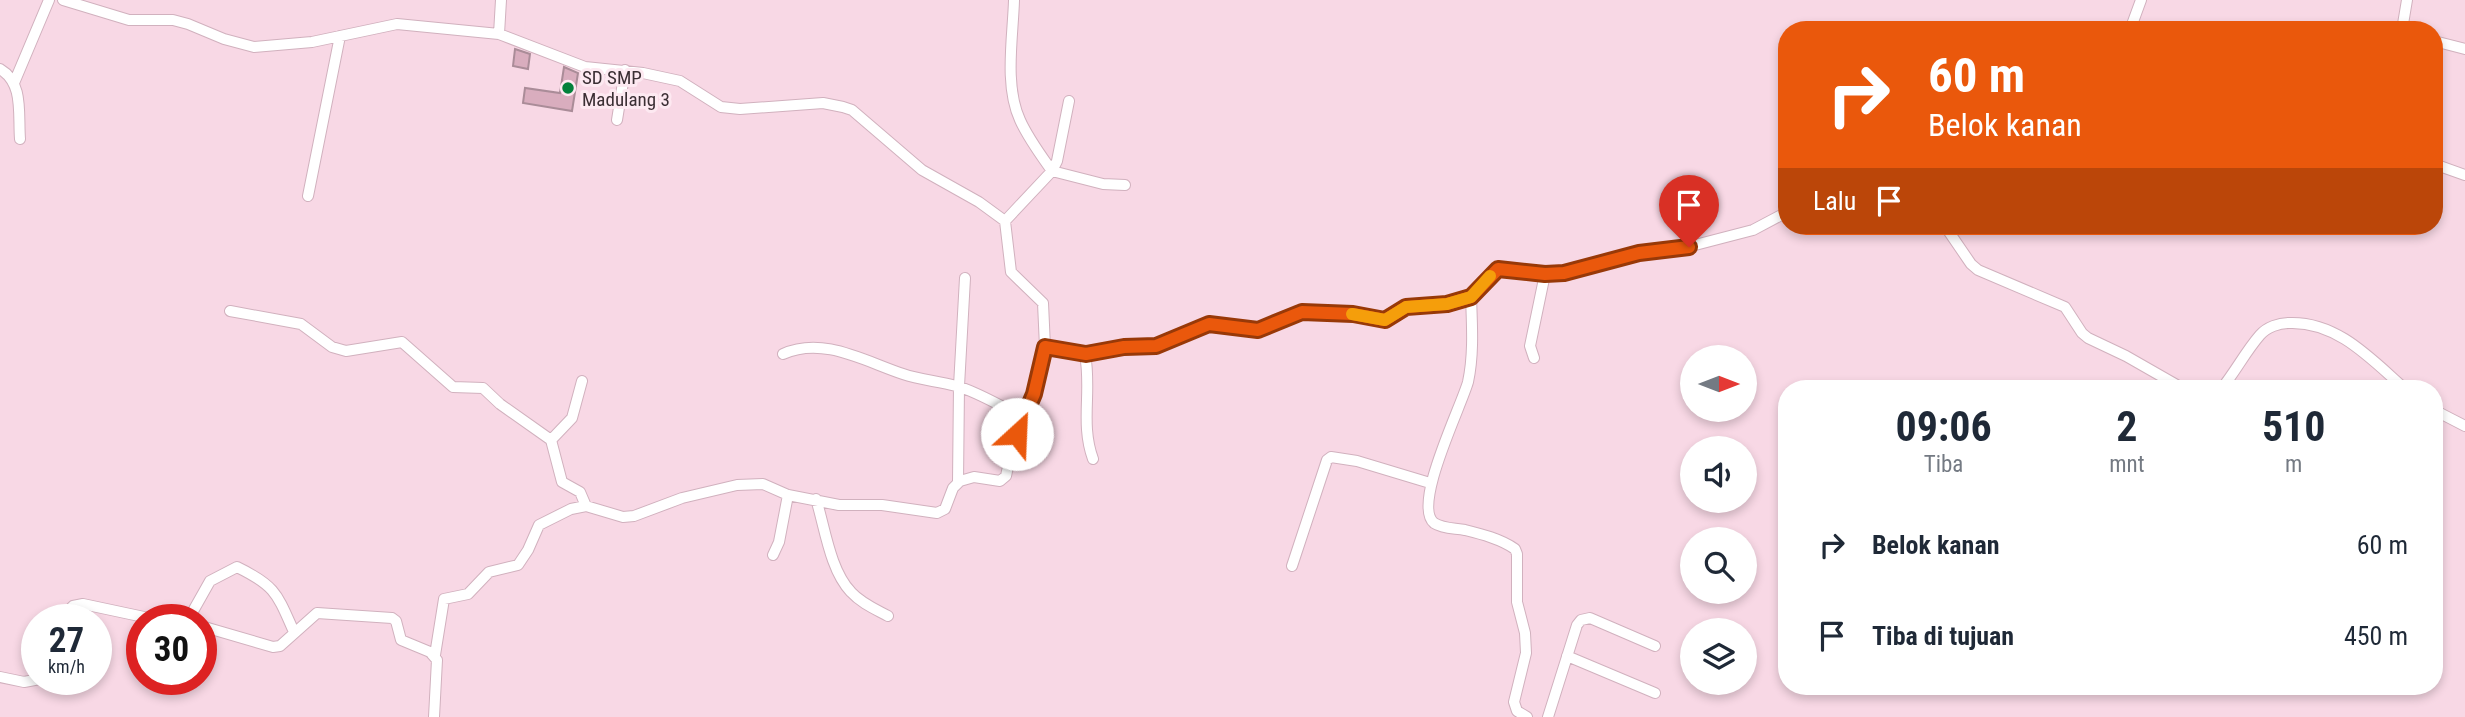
<!DOCTYPE html>
<html lang="id">
<head>
<meta charset="utf-8">
<style>
	body { margin:0; font-family:"Roboto Condensed",sans-serif; background:#f2f2f3; color:#1f2937; height:100vh; display:flex; flex-direction:column; font-size:26px; white-space:nowrap }
	* { box-sizing:border-box; margin:0 }
	p { font-size:23px; color:#747a83 }
	.icon { flex:none; width:38px; height:38px; fill:none; stroke:currentColor; stroke-width:2; stroke-linecap:round; stroke-linejoin:round }
	.map { position:relative; flex:1; overflow:hidden }
	.panel { position:absolute; left:1778px; top:380px; width:665px; height:315px; display:flex; flex-direction:column; background:#fff; border-radius:28px; box-shadow:0 4px 10px #0003 }
	.panel>* { flex:none }
	.top-card { position:absolute; left:1778px; top:21px; width:665px; height:214px; border-radius:28px; box-shadow:0 4px 10px #0003; background:#ea580c; color:#fff; overflow:hidden }
	.needle { width:46px; rotate:90deg }
	.controls { position:absolute; left:1680px; top:345px; display:grid; gap:14px }
	.controls a { display:grid; place-items:center; width:77px; height:77px; border-radius:50%; background:#fff; box-shadow:0 4px 10px #0003; font-size:35px }
	.speed { position:absolute; left:21px; top:604px; display:flex; gap:14px; font-size:35px; font-weight:700; text-align:center }
	.speed>* { display:grid; place-content:center; width:91px; height:91px; border-radius:50%; background:#fff; box-shadow:0 4px 10px #0003; line-height:1 }
	.speed small { font-size:18px; font-weight:400 }
	.speed .limit { border:10px solid #d22; background:#fff; color:#111 }
	.pin { position:absolute; display:grid; place-items:center; width:60px; height:60px; color:#fff; margin:-72px -30px; border-radius:50% 50% 50% 0; rotate:-45deg; box-shadow:0 0 7px #0007 }
	.pin .icon { rotate:45deg }
	.me { position:absolute; width:77px; margin:-38px; rotate:25deg; stroke-linejoin:round; filter:drop-shadow(0 0 5px #0008) }
	.turn { display:flex; align-items:center; gap:24px; height:147px; padding:0 35px; font-size:32px }
	.turn .icon { width:91px; height:91px; stroke-width:2.5 }
	.turn b { display:block; font-size:49px; line-height:60px }
	.then { display:flex; align-items:center; height:66px; padding:0 35px; background:#0003; gap:14px; font-size:26px }
	.eta { display:flex; justify-content:space-evenly; align-items:center; height:119px; text-align:center }
	.eta b { font-size:42px; font-weight:700; line-height:49px }
	ul { padding:0; list-style:none }
	li { display:flex; align-items:center; gap:21px; height:91px; padding:0 35px }
	li div { flex:1 }
	li b { display:block; font-size:26px }
	li em { font-style:normal }
	.map>svg:first-child { display:block }
	.building { fill:#d9adbe; stroke:#aa8c98; stroke-width:2 }
	.lines { fill:none; stroke-linecap:round; stroke-linejoin:round }
	.minor-casing { stroke:#d1b1be; stroke-width:12 }
	.minor { stroke:#fff; stroke-width:10 }
	.route-casing { stroke:#983908; stroke-width:18 }
	.route { stroke:#ea580c; stroke-width:12 }
	.slow { stroke:#f59e0b; stroke-width:12 }
	.poi-dot { fill:#02813b; stroke:#fde9f1; stroke-width:2.5 }
	.labels { text-anchor:middle; dominant-baseline:central; stroke-width:6; stroke-linejoin:round; paint-order:stroke }
	.poi-label { font-size:19px; fill:#3b2f34; stroke:#fde9f1; text-anchor:start }
</style>
</head>
<body>
<div class="map">
<svg width="2465" height="717" viewBox="0 0 2465 717">
	<rect width="100%" height="100%" fill="#f8d8e5"/>
	<path class="building" d="M515,49L530,54L528,69L513,66Z
		M564,67L578,73L572,111L523,103L525,88L560,93Z"/>
	<g class="lines">
		<defs>
			<path id="minor" d="M63,0L129,20H173L188,24L224,39L254,47L312,42L397,24L499,34L585,67L643,73L680,81L721,107L740,109L823,103L843,107L852,110L922,170L979,202L1005,221L1011,272L1043,303L1045,347L1085,354L1124,347L1156,346L1209,324L1258,330L1302,312L1354,314L1385,320L1406,307L1447,304L1471,297L1498,269L1545,274L1564,273L1639,253L1672,251L1753,230L1787,212
				M1014,0C1013,37 1004,85 1020,120C1028,138 1040,154 1052,171L1103,184L1125,185
				M2130,30L2141,0
				M2402,30L2407,0
				M499,34L501,0
				M2434,41L2465,49
				M0,69C24,83 18,114 20,139
				M14,83L49,0
				M617,120L625,70
				M2434,164L2465,175
				M308,196L340,36
				M1005,221L1052,171L1057,161L1069,101
				M1945,226L1971,264L1978,270L2065,307L2082,333L2088,338L2126,356L2182,388
				M1471,297C1472,325 1474,354 1468,382C1461,407 1412,505 1434,523C1443,529 1455,528 1465,530C1481,534 1501,539 1515,549L1517,554V602L1525,633L1526,653L1514,702L1517,711L1527,717
				M230,311L301,324L332,347L346,351L402,342L453,387L483,388L500,404L551,440L562,482L580,492L586,506L623,517L634,516L682,498L737,485L763,484L788,495L839,505H882L937,513L945,509L953,488L960,481L974,477L1000,481L1006,476L1013,443L1034,394L1045,347
				M783,354C823,336 864,361 903,374C920,380 938,381 956,386C979,392 1003,408 1025,418
				M1085,354C1092,392 1080,423 1093,459
				M1534,358L1530,346L1545,274
				M2222,388C2235,372 2246,351 2260,335C2267,327 2279,323 2289,323C2337,321 2371,359 2404,388
				M2434,410L2465,426
				M551,440L572,418L582,381
				M958,482L959,386L965,278
				M816,499C825,528 830,570 851,592C861,603 875,609 888,616
				M773,555L779,542L788,495
				M1292,566L1327,460L1331,457L1357,461L1430,483
				M59,620L73,606L83,604L158,620
				M188,620L210,581L237,567C276,586 277,594 294,632
				M201,626L273,647L280,646L317,613L392,618L396,621L401,640L430,652L437,660L434,717
				M435,655L444,599L468,594L489,572L518,565L528,550L539,525L571,509L586,506
				M1567,656L1655,693
				M0,677L24,682L40,679
				M1548,717L1577,625L1581,620L1590,618L1655,646"/>
		</defs>
		<use href="#minor" class="minor-casing"/>
		<use href="#minor" class="minor"/>
	</g>
	<g class="lines">
		<defs>
			<path id="route" d="M1017,434L1034,394L1045,347L1086,354L1124,347L1156,346L1209,324L1258,330L1302,312L1353,314L1385,320L1406,307L1447,304L1471,297L1498,269L1545,274L1564,273L1639,253L1689,247"/>
		</defs>
		<use href="#route" class="route-casing"/>
		<use href="#route" class="route"/>
		<path class="slow" d="M1352,314L1385,320L1406,307L1447,304L1471,297L1490,276"/>
	</g>
	<circle class="poi-dot" cx="568" cy="88" r="7"/>
	<g class="labels">
		<g class="poi-label">
			<text x="582" y="77">SD SMP<tspan x="582" dy="22">Madulang 3</tspan></text>
		</g>
	</g>
</svg>
<div class="controls">
<a><svg class="needle" viewBox="-14 -14 28 28"><path d="M0-13l5 13h-10z" fill="#e53935"/><path d="M0 13l5-13h-10z" fill="#747a83"/></svg></a>
<a><svg class="icon" aria-label="sound" viewBox="0 0 24 24"><path d="M4 9h4l5-4v14l-5-4H4zM17 9q2 3 0 6"/></svg></a>
<a><svg class="icon" aria-label="search" viewBox="0 0 24 24"><circle cx="10" cy="10" r="6"/><path d="M15 15l6 6"/></svg></a>
<a><svg class="icon" aria-label="layers" viewBox="0 0 24 24"><path d="M12 4l9 5-9 5-9-5zM3 14l9 5 9-5"/></svg></a>
</div>
<div class="speed"><div>27<small>km/h</small></div><div class="limit">30</div></div>
<div class="pin" style="left:1689px;top:247px;background:#d93025"><svg class="icon" aria-label="arrive" viewBox="0 0 24 24"><path d="M6 21V4h12l-3 4 3 4H6"/></svg></div>
<svg class="me" style="left:1017px;top:434px" viewBox="-20 -20 40 40"><circle r="19" fill="#fff"/><path d="M0-13L10 11 0 6-10 11z" fill="#ea580c"/></svg>
<div class="top-card">
<div class="turn"><svg class="icon" aria-label="right" viewBox="0 0 24 24"><path d="M7 20v-9h11M14 6l5 5-5 5"/></svg><div><b>60 m</b>Belok kanan</div></div>
<div class="then">Lalu<svg class="icon" aria-label="arrive" viewBox="0 0 24 24"><path d="M6 21V4h12l-3 4 3 4H6"/></svg></div>
</div>
<section class="panel">
<div class="eta">
<div><b>09:06</b><p>Tiba</p></div>
<div><b>2</b><p>mnt</p></div>
<div><b>510</b><p>m</p></div>
</div>
<ul>
<li><svg class="icon" aria-label="right" viewBox="0 0 24 24"><path d="M7 20v-9h11M14 6l5 5-5 5"/></svg><div><b>Belok kanan</b></div><em>60 m</em></li>
<li><svg class="icon" aria-label="arrive" viewBox="0 0 24 24"><path d="M6 21V4h12l-3 4 3 4H6"/></svg><div><b>Tiba di tujuan</b></div><em>450 m</em></li>
</ul>
</section>
</div>
</body>
</html>
